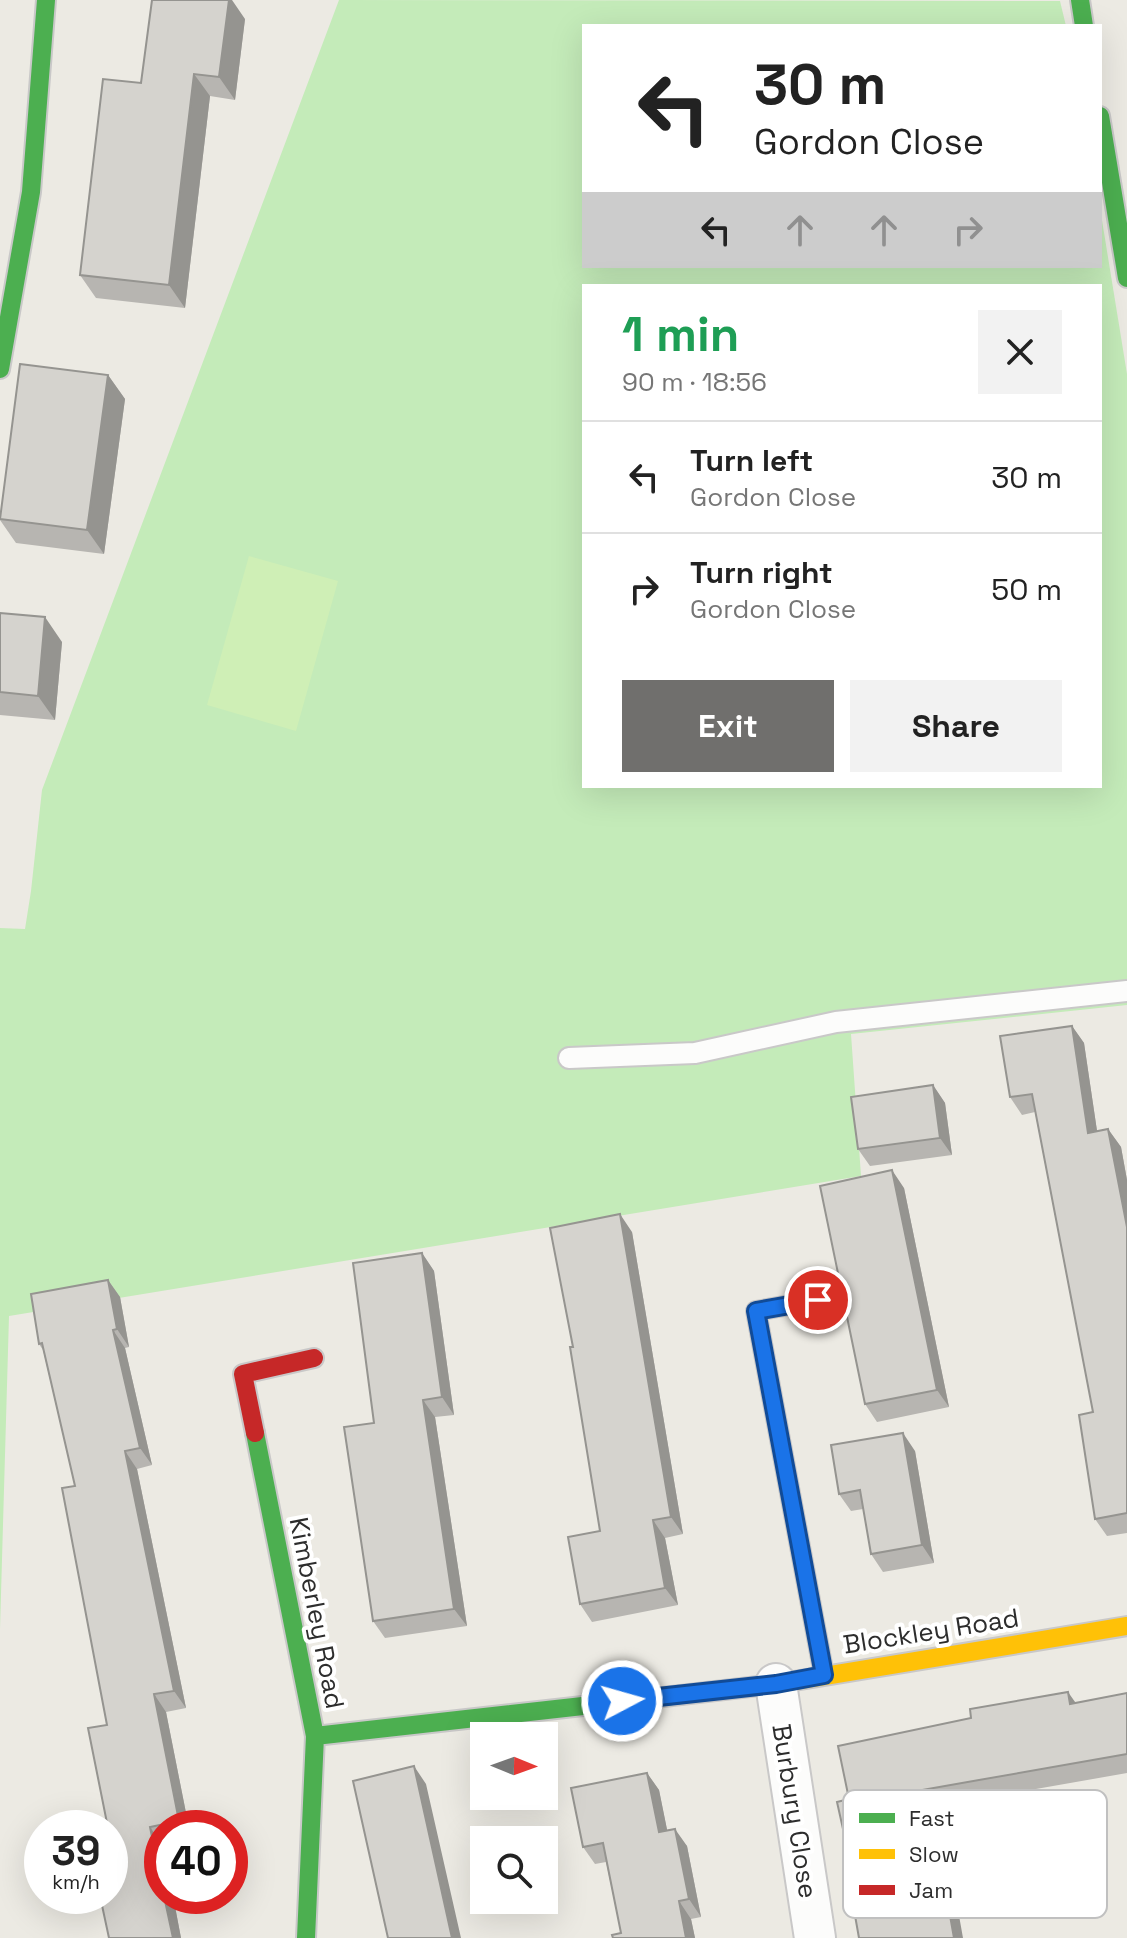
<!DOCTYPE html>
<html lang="en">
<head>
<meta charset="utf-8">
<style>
	body { margin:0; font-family:"Space Grotesk",sans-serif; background:#f2f2f2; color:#222; height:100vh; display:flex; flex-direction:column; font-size:30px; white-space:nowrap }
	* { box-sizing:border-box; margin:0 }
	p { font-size:26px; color:#767676 }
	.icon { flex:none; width:44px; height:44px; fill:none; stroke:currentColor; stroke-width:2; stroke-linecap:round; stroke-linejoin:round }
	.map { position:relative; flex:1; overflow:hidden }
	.side { position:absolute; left:582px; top:284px; width:520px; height:504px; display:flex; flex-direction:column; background:#fff; border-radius:0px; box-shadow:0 8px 32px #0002 }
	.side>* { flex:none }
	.guide { position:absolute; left:582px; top:24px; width:520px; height:244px; border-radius:0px; box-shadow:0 8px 32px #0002; background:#fff; color:#222; overflow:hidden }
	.needle { width:52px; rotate:91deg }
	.controls { position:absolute; left:470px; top:1722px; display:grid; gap:16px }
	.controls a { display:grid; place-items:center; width:88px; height:88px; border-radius:0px; background:#fff; box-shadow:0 8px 32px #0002; font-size:40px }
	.speed { position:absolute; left:24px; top:1810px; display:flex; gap:16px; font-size:40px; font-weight:700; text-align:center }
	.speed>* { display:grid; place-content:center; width:104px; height:104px; border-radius:50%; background:#fff; box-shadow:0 8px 32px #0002; line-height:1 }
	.speed small { font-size:20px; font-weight:400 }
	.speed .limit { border:12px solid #d22; background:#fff; color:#111 }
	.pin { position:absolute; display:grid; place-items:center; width:68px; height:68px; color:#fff; margin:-34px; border:4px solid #fff; border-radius:50%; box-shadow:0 2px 8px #0007 }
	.me { position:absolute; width:88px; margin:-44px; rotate:84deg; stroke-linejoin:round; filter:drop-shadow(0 0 6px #0008) }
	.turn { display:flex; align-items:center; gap:28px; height:168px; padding:0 40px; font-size:36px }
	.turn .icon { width:104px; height:104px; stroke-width:2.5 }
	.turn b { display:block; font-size:56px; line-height:68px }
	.lanes { display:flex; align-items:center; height:76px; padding:0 40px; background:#0003; justify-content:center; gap:40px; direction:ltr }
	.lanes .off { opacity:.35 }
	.round { display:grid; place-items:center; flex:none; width:84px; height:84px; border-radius:0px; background:#f2f2f2 }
	.head { display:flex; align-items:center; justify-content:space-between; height:136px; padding:0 40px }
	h1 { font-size:48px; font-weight:700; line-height:60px; color:#1e9e55 }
	.button { display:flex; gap:16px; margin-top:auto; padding:16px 40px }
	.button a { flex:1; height:92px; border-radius:0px; background:#706f6d; color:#fff; font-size:32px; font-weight:700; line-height:92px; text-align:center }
	.button a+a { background:#f2f2f2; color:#222 }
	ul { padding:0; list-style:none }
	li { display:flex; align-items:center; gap:24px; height:112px; padding:0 40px; border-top:2px solid #e0e0e0 }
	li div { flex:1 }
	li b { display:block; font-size:30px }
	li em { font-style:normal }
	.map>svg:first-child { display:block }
	.green { fill:#c4ebb9; fill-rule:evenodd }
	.pitch { fill:#cfefb6 }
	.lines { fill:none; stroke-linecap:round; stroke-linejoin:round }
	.lane-casing { stroke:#c9c8c8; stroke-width:24 }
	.street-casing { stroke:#c9c8c8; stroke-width:44 }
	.fast-casing { stroke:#c9c8c8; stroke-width:22 }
	.slow-casing { stroke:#c9c8c8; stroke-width:22 }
	.jam-casing { stroke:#c9c8c8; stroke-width:22 }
	.lane { stroke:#fcfcfb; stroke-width:20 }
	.street { stroke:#fcfcfb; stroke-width:40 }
	.fast { stroke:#4caf50; stroke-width:18 }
	.slow { stroke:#ffc107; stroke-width:18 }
	.jam { stroke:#c62828; stroke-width:18 }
	.wall { fill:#b7b5b1 }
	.shaded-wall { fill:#959490 }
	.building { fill:#d5d3ce; stroke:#959490; stroke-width:2 }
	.route-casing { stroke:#114b97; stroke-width:20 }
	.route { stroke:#1a73e8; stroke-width:14 }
	.labels { text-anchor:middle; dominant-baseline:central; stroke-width:8; stroke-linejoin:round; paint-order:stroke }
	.street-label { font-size:26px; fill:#2d2d2d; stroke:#fff }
	.key { fill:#fff; stroke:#c0c0c0; stroke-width:2 }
	.key-label { font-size:22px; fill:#2d2d2d }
</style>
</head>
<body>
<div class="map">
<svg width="1127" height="1938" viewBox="0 0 1127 1938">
	<rect width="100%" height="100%" fill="#eceae3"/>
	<path class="green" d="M339,0L1060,1L1066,26H584V266H1100V208L1127,374V1005L851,1034L861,1176L9,1316L0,1629V928L25,929L31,891L42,790ZM584,286H1100V786H584Z"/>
	<path class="pitch" d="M249,556L338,581L296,731L207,705Z"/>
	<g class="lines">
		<defs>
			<path id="lane" d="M569,1058L695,1053L836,1022L1127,991"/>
			<path id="street" d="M776,1684L815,1938"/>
			<path id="fast" d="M1080,0L1084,26
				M1100,116L1127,278
				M0,369L31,192L46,0
				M255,1433L315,1736L306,1938
				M315,1736L681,1695"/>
			<path id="slow" d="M818,1300L756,1311L824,1675
				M681,1695L776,1684L1127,1626"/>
			<path id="jam" d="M255,1433L243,1374L314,1358"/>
		</defs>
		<use href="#lane" class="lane-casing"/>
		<use href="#street" class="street-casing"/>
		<use href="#fast" class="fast-casing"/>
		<use href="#slow" class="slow-casing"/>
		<use href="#jam" class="jam-casing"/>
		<use href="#lane" class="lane"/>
		<use href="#street" class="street"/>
		<use href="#fast" class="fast"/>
		<use href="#slow" class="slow"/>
		<use href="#jam" class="jam"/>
	</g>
	<path class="wall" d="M245,19L235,100L210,96L185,308L96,298L80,275L141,83Z
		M108,375L125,399L104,554L16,543L0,520V512Z
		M0,613L62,642L55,720L0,715Z
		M1072,1026L1084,1043L1097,1131L1108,1129L1121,1147L1127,1180V1533L1107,1536L1095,1519L1093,1412L1035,1112L1022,1115L1010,1097Z
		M933,1085L945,1103L952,1155L870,1166L858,1149Z
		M904,1188L949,1407L877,1422L865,1404Z
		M632,1232L683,1534L665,1538L678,1605L592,1622L580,1604L600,1531L573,1347Z
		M422,1253L434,1271L454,1415L435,1417L467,1626L385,1638L373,1621L374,1423Z
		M108,1280L120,1297L129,1347L125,1348L152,1465L137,1469L186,1708L166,1712L189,1828H162V1896H173L181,1938H109L113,1855L107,1725L75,1486L43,1350L39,1344Z
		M915,1451L934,1563L883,1572L871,1554L863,1509L851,1511L839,1494Z
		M1127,1693V1773L934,1807L952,1888L955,1893L857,1892L849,1799L1076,1703Z
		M647,1773L659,1790L667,1830L687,1846L701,1917L691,1919L695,1938H613L621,1933L606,1862L595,1864L583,1847Z"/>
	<path class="shaded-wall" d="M229,0H232L245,19L235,100L219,77Z
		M194,74L210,96L185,308L169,285Z
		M108,375L125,399L104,554L87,530Z
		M45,617L62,642L55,720L38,696Z
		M1072,1026L1084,1043L1100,1151L1088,1133Z
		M933,1085L945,1103L952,1155L940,1138Z
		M1108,1129L1121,1147L1127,1180V1227Z
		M892,1170L904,1188L949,1407L937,1390Z
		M620,1214L632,1232L683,1534L671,1517Z
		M422,1253L434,1271L454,1415L442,1397Z
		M108,1280L120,1297L129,1347L117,1329Z
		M113,1330L125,1348L152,1465L140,1448Z
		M423,1400L435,1417L467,1626L454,1609Z
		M903,1433L915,1451L934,1563L922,1545Z
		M125,1451L137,1469L186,1708L174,1691Z
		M653,1520L665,1538L678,1605L665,1588Z
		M1068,1692L1080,1709L1070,1704Z
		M154,1694L166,1712L189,1828H184L179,1821Z
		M414,1766L426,1784L461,1938H452Z
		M647,1773L659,1790L671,1849L659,1832Z
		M922,1790L934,1807L952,1888L955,1893L963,1938H954Z
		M150,1827L162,1845V1886Z
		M675,1829L687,1846L701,1917L689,1899Z
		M164,1896H173L181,1938H173Z
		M679,1901L691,1919L695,1938H686Z"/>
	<path class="building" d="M152,0H229L219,77L194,74L169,285L80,275L103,79L141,83Z
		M20,364L108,375L87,530L0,519Z
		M0,613L45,617L38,696L0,692Z
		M1072,1026L1088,1133L1108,1129L1127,1227V1513L1095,1519L1079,1415L1093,1412L1032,1094L1010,1097L1000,1036Z
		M933,1085L940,1138L858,1149L851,1097Z
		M892,1170L937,1390L865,1404L820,1186Z
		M620,1214L671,1517L653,1520L665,1588L580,1604L568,1537L600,1531L570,1347H573L550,1228Z
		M422,1253L442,1397L423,1400L454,1609L373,1621L344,1427L374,1423L353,1263Z
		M108,1280L117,1329L113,1330L140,1448L125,1451L174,1691L154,1694L179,1821L150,1827L162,1886V1896H164L173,1938H109L100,1896H110V1856L113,1855L110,1838V1828H108L88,1728L107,1725L62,1488L75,1486L42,1343L39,1344L31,1294Z
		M903,1433L922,1545L871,1554L860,1490L839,1494L831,1445Z
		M1068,1692L1070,1704L1127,1693V1754L922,1790L941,1876H943L954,1938H859L851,1893L857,1892L837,1802L849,1799L838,1746L971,1718L970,1709Z
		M414,1766L452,1938H388L353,1781Z
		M647,1773L659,1832L675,1829L689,1899L679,1901L686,1938H613L612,1935L621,1933L603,1843L583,1847L571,1788Z"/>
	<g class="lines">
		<defs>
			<path id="route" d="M622,1701L776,1684L824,1675L756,1311L818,1300"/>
		</defs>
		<use href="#route" class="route-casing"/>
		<use href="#route" class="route"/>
	</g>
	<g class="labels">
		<g class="street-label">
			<text transform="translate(317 1613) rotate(79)">Kimberley Road</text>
			<text transform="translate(931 1631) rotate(-9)">Blockley Road</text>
			<text transform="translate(795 1811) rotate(81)">Burbury Close</text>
		</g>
	</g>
	<rect x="843" y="1790" width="264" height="128" rx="12" class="key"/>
	<rect x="859" y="1813" width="36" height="10" fill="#4caf50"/>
	<rect x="859" y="1849" width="36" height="10" fill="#ffc107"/>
	<rect x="859" y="1885" width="36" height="10" fill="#c62828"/>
	<g class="key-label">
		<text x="909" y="1826">Fast</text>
		<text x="909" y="1862">Slow</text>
		<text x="909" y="1898">Jam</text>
	</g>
</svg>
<div class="controls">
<a><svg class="needle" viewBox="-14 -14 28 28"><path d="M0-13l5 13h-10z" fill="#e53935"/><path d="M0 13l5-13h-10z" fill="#767676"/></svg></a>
<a><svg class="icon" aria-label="search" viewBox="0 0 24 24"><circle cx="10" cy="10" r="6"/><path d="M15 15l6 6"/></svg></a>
</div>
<div class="speed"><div>39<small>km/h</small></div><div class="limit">40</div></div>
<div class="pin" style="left:818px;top:1300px;background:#d93025"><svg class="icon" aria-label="arrive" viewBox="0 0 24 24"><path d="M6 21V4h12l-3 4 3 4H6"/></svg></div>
<svg class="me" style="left:622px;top:1701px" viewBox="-20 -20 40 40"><circle r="17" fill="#1a73e8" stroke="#fff" stroke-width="3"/><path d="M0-11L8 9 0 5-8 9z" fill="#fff"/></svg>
<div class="guide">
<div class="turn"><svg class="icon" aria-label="left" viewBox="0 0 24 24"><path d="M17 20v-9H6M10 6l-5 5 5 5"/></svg><div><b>30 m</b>Gordon Close</div></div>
<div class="lanes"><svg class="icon" aria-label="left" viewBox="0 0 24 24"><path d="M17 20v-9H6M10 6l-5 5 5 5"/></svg><svg class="icon off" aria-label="ahead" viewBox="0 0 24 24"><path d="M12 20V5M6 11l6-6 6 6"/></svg><svg class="icon off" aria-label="ahead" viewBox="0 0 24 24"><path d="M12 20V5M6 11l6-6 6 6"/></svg><svg class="icon off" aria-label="right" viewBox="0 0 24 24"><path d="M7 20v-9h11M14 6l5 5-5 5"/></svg></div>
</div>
<section class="side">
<div class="head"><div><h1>1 min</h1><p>90 m · 18:56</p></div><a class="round"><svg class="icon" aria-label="close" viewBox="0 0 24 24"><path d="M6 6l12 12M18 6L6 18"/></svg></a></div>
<ul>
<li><svg class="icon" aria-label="left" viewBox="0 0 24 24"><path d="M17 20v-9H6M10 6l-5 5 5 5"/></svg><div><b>Turn left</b><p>Gordon Close</p></div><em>30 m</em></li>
<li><svg class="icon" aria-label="right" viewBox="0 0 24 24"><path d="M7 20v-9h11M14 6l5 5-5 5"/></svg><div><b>Turn right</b><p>Gordon Close</p></div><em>50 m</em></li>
</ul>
<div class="button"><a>Exit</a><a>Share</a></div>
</section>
</div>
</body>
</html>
